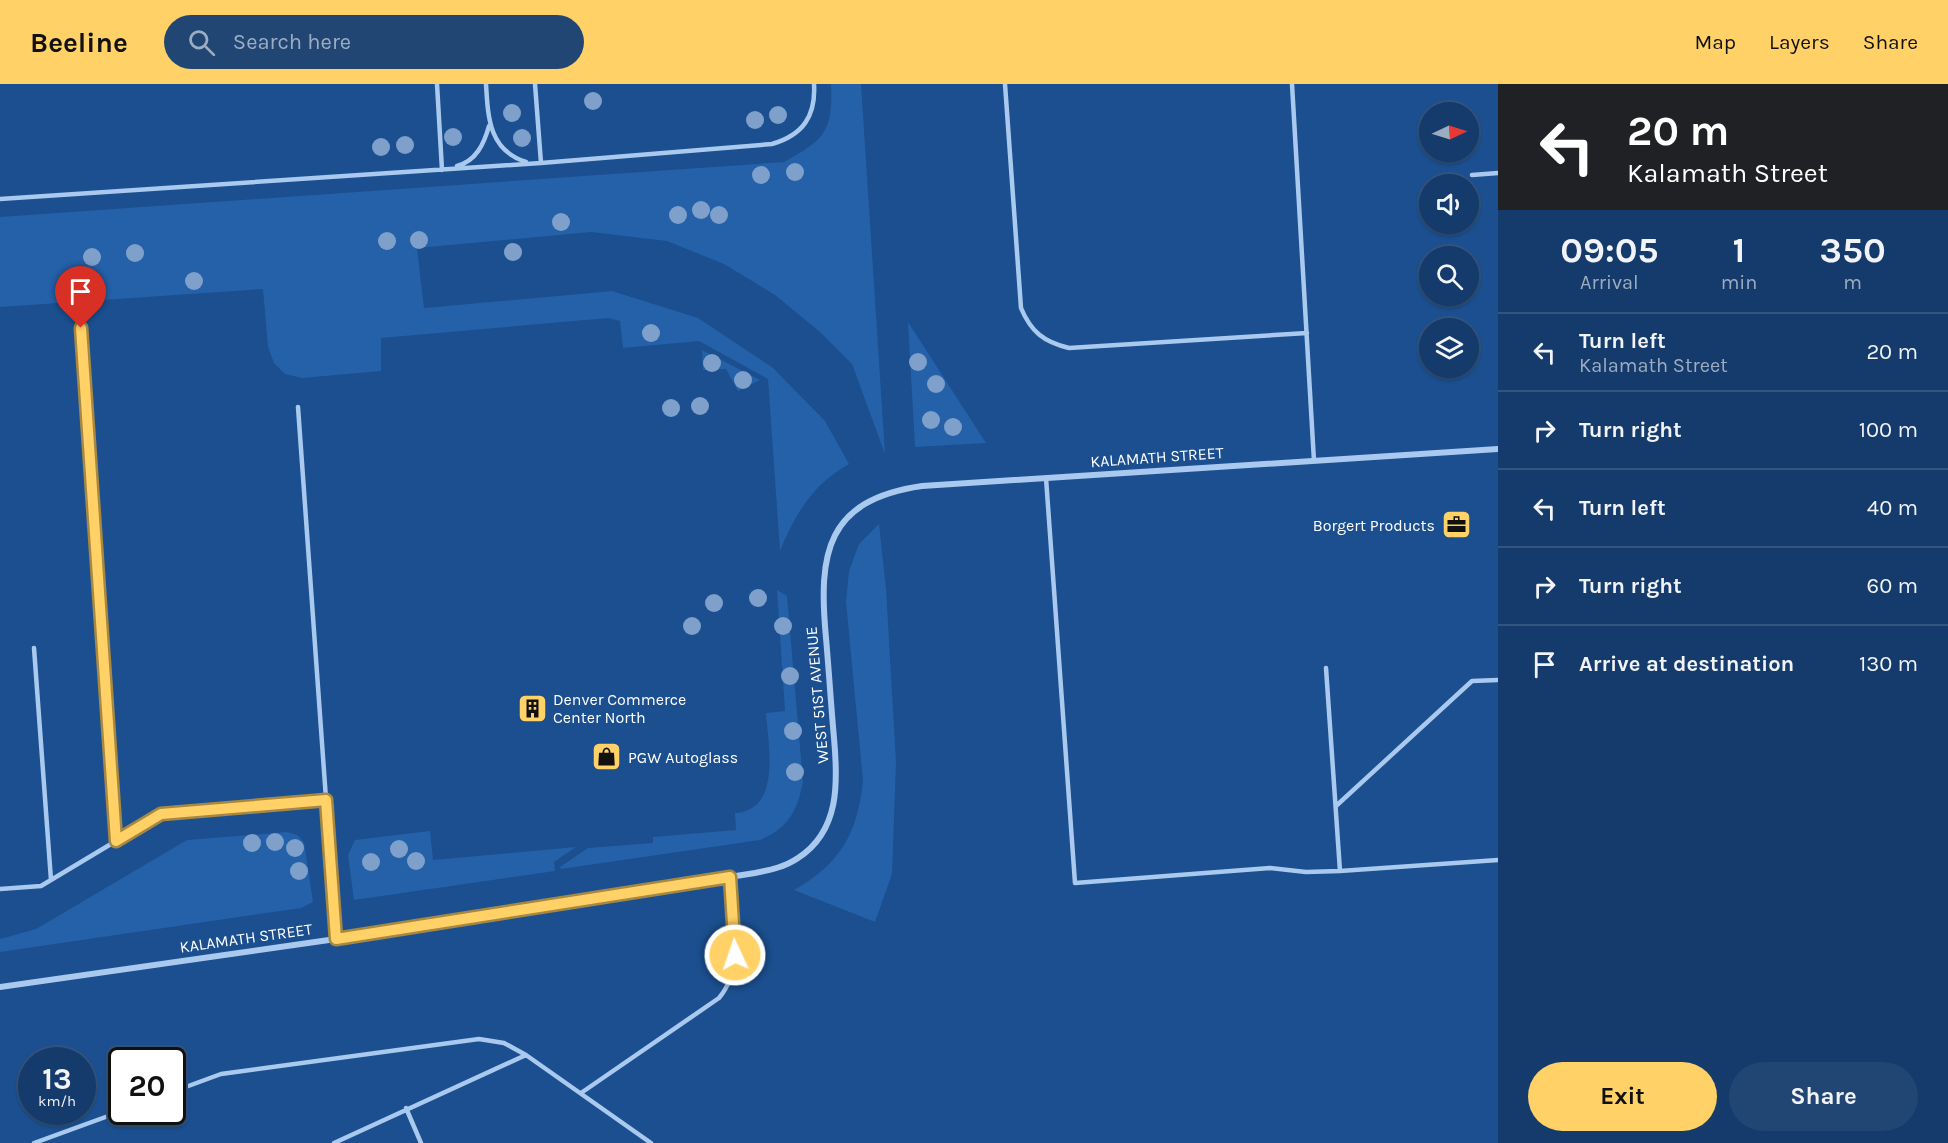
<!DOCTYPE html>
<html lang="en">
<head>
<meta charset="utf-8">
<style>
	body { margin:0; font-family:Karla,sans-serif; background:#214673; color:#f1f3f6; height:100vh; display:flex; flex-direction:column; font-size:22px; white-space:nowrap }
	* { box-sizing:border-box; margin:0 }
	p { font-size:20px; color:#9dadc1 }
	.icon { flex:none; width:33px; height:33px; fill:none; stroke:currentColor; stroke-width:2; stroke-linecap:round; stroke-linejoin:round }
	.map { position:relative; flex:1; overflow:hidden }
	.drawer { display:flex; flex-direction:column; background:#143b6b; width:450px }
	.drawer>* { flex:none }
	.top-card { background:#202124; color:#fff; overflow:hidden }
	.needle { width:39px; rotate:86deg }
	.controls { position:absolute; left:1419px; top:18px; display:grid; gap:12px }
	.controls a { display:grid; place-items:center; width:60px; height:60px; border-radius:50%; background:#143b6b; box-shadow:0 2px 4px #0004,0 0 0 2px #33557e; font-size:30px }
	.speed { position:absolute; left:18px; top:963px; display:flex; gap:12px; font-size:30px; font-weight:700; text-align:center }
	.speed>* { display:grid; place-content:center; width:78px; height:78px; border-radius:50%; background:#143b6b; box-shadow:0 2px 4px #0004,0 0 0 2px #33557e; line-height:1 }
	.speed small { font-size:15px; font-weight:400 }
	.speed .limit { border:3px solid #111; border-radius:9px; background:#fff; color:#111 }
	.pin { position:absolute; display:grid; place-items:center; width:51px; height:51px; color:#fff; margin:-62px -26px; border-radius:50% 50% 50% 0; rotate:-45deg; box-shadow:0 0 6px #0007 }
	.pin .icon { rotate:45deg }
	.me { position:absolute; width:66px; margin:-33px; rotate:357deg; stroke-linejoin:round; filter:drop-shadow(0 0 4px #0008) }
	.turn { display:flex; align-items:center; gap:21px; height:126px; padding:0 30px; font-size:27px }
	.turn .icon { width:78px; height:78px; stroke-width:2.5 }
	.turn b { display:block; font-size:42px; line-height:51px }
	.eta { display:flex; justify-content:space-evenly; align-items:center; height:102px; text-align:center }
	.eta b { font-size:36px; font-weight:700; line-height:42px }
	.cta { display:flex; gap:12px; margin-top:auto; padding:12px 30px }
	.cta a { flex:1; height:69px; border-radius:36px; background:#ffd166; color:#111; font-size:24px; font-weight:700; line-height:69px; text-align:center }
	.cta a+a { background:#214673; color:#f1f3f6 }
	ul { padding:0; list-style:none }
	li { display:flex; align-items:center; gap:18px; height:78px; padding:0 30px; border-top:2px solid #33557e }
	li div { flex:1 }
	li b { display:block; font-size:22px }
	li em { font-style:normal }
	header { display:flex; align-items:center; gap:36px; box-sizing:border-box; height:84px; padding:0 30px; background:#ffd166; color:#111 }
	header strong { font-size:28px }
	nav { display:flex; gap:33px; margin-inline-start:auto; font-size:21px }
	.search { width:420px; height:54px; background:#214673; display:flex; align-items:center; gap:15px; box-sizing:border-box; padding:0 21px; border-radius:33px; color:#9dadc1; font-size:22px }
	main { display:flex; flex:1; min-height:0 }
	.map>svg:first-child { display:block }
	.green { fill:#2461a8 }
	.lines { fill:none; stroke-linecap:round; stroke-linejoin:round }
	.service { stroke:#a9c9ee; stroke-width:4.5 }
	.minor { stroke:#a9c9ee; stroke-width:6 }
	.tree { fill:#7ea0ca }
	.route-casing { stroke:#a68842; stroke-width:15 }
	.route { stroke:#ffd166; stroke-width:10 }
	.labels { text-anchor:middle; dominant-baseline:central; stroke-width:6; stroke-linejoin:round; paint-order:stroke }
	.street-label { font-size:16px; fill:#fff; stroke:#1b4f8f }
	.poi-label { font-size:16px; fill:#fff; stroke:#1b4f8f; text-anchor:start }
</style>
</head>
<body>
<header>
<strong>Beeline</strong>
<div class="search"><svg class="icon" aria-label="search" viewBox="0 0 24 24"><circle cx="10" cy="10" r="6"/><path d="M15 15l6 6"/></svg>Search here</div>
<nav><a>Map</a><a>Layers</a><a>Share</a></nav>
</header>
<main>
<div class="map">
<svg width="1498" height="1059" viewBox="0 0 1498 1059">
	<rect width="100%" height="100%" fill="#1b4f8f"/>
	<path class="green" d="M831,0H861L885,370L852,280L820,248L775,211L724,180L667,157L591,148L417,164L424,224L612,207L698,234L772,283L825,337L849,380C813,400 795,430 780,467L768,295L699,257L623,264L620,237L608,234L381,254V287L302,294L285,290L274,279L268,263L263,205L0,223V133L784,78C825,56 833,47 831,0Z
		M908,238L986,359L915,363Z
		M702,266L760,296L738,307L726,285L703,286Z
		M879,440L886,505L896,678L892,790L875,838L794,806C841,779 857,750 863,697L846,518L849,487L859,460Z
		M777,506L787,512L803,698C797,728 788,744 760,756L561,785L560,783L588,764L653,759V753L736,746L735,729C782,726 768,661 766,629L785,627Z
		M430,747L433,776L576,763L554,778L555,787L354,816L348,771L355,756Z
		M287,748L297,751L304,758L313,818L301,824L0,868V855L36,845L187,756Z"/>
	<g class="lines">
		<path class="service" d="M437,0L442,86
			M486,0C488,34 489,66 526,78
			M1005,0L1021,224C1031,248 1044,258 1069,264L1307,249
			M1292,0L1314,377
			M541,79L772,60C803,51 816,32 814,0
			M457,82C476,77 484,60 489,42
			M1472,91L1498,89
			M0,115L541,79L535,0
			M81,244L116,757
			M298,323L336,855
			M1046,394L1075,799L1270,784L1306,788L1340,787L1498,776
			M34,564L51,796
			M1326,584L1340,787
			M1336,722L1472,597L1498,596
			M0,805L41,802L161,730L326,716
			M172,1008L221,990L479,955L504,959L526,971L651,1059
			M581,1009L719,914C746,882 732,832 730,793
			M406,1024L421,1059
			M34,1059L122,1027
			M334,1059L526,971"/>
		<path class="minor" d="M0,903L336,855L755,789C770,786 785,783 798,774C840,747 838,698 834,654C831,621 829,588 826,554C818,469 826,416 922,402L1498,365"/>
	</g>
	<g class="tree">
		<circle cx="593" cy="17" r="9"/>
		<circle cx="512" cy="29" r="9"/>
		<circle cx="778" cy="31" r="9"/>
		<circle cx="755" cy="36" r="9"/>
		<circle cx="453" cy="53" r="9"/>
		<circle cx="522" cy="54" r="9"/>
		<circle cx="405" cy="61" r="9"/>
		<circle cx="381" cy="63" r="9"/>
		<circle cx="795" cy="88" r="9"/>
		<circle cx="761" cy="91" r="9"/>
		<circle cx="701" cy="126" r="9"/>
		<circle cx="678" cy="131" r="9"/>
		<circle cx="719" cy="131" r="9"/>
		<circle cx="561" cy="138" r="9"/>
		<circle cx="419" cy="156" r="9"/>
		<circle cx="387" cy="157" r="9"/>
		<circle cx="513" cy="168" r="9"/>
		<circle cx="135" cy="169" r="9"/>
		<circle cx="92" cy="173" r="9"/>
		<circle cx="194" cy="197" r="9"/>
		<circle cx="651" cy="249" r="9"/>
		<circle cx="918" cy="278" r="9"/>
		<circle cx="712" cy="279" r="9"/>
		<circle cx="743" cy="296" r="9"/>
		<circle cx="936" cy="300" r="9"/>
		<circle cx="700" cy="322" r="9"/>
		<circle cx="671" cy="324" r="9"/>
		<circle cx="931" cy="336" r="9"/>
		<circle cx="953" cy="343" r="9"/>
		<circle cx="758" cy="514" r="9"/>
		<circle cx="714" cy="519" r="9"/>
		<circle cx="692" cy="542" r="9"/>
		<circle cx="783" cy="542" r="9"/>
		<circle cx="790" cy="592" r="9"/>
		<circle cx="793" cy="647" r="9"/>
		<circle cx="795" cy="688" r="9"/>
		<circle cx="275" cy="758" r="9"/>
		<circle cx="252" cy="759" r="9"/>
		<circle cx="295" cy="764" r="9"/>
		<circle cx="399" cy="765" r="9"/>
		<circle cx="416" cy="777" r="9"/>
		<circle cx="371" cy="778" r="9"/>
		<circle cx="299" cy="787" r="9"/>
	</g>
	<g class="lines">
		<defs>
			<path id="route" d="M81,244L116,757L161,730L326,716L336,855L730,793L735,871"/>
		</defs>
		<use href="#route" class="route-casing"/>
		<use href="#route" class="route"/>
	</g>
	<defs>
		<symbol id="office-square" viewBox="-11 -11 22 22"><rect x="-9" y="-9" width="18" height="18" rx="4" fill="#ffd166" stroke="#1b4f8f"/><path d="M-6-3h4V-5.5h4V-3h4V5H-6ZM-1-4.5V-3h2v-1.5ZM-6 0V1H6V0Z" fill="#111"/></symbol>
		<symbol id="building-square" viewBox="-11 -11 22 22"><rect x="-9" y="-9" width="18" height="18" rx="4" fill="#ffd166" stroke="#1b4f8f"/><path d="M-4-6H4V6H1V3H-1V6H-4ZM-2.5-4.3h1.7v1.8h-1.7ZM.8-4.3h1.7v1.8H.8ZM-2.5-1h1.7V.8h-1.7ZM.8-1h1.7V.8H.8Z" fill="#111"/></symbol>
		<symbol id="shop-square" viewBox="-11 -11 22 22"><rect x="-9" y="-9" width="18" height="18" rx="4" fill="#ffd166" stroke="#1b4f8f"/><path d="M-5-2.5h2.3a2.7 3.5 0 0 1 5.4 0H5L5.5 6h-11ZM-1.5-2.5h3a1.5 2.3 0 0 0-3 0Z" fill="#111"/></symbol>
	</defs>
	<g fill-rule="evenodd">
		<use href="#office-square" x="1440" y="424" width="33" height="33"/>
		<use href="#building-square" x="516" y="608" width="33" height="33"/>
		<use href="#shop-square" x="590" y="656" width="33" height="33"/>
	</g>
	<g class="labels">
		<g class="street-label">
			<text transform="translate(1157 373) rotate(-4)">KALAMATH STREET</text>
			<text transform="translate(817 611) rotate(-95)">WEST 51ST AVENUE</text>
			<text transform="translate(246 854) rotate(-8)">KALAMATH STREET</text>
		</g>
		<g class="poi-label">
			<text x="1435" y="441" text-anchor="end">Borgert Products</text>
			<text x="553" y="615">Denver Commerce<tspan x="553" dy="18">Center North</tspan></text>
			<text x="628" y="673">PGW Autoglass</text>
		</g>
	</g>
</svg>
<div class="controls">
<a><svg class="needle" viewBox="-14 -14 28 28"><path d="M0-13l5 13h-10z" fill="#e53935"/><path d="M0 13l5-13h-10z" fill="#9dadc1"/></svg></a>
<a><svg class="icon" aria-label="sound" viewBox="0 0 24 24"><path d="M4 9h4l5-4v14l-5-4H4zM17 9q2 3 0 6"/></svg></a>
<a><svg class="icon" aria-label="search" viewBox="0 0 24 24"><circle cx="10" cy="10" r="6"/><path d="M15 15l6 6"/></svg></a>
<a><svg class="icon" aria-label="layers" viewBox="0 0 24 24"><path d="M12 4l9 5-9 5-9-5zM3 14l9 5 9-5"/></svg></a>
</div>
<div class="speed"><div>13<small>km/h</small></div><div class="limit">20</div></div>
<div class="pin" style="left:81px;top:244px;background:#d93025"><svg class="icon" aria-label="arrive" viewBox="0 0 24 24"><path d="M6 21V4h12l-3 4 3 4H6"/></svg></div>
<svg class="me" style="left:735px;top:871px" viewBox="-20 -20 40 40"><circle r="17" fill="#ffd166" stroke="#fff" stroke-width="3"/><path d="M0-11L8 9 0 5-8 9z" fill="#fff"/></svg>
</div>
<section class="drawer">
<div class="top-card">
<div class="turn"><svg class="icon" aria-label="left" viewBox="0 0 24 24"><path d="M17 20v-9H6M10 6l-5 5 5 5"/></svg><div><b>20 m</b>Kalamath Street</div></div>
</div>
<div class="eta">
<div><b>09:05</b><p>Arrival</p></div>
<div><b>1</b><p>min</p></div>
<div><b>350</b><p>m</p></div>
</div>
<ul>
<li><svg class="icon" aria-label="left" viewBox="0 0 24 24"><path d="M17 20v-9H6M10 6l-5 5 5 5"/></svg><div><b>Turn left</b><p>Kalamath Street</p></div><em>20 m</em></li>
<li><svg class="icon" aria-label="right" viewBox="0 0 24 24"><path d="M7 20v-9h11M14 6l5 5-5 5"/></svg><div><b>Turn right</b></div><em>100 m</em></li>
<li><svg class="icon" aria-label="left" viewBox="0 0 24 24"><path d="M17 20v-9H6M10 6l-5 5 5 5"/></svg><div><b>Turn left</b></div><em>40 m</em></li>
<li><svg class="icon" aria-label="right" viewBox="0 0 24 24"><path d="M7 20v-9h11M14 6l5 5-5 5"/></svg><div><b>Turn right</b></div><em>60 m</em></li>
<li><svg class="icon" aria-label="arrive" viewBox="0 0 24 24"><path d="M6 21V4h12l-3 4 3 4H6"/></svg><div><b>Arrive at destination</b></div><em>130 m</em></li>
</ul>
<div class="cta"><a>Exit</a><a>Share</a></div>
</section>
</main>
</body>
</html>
